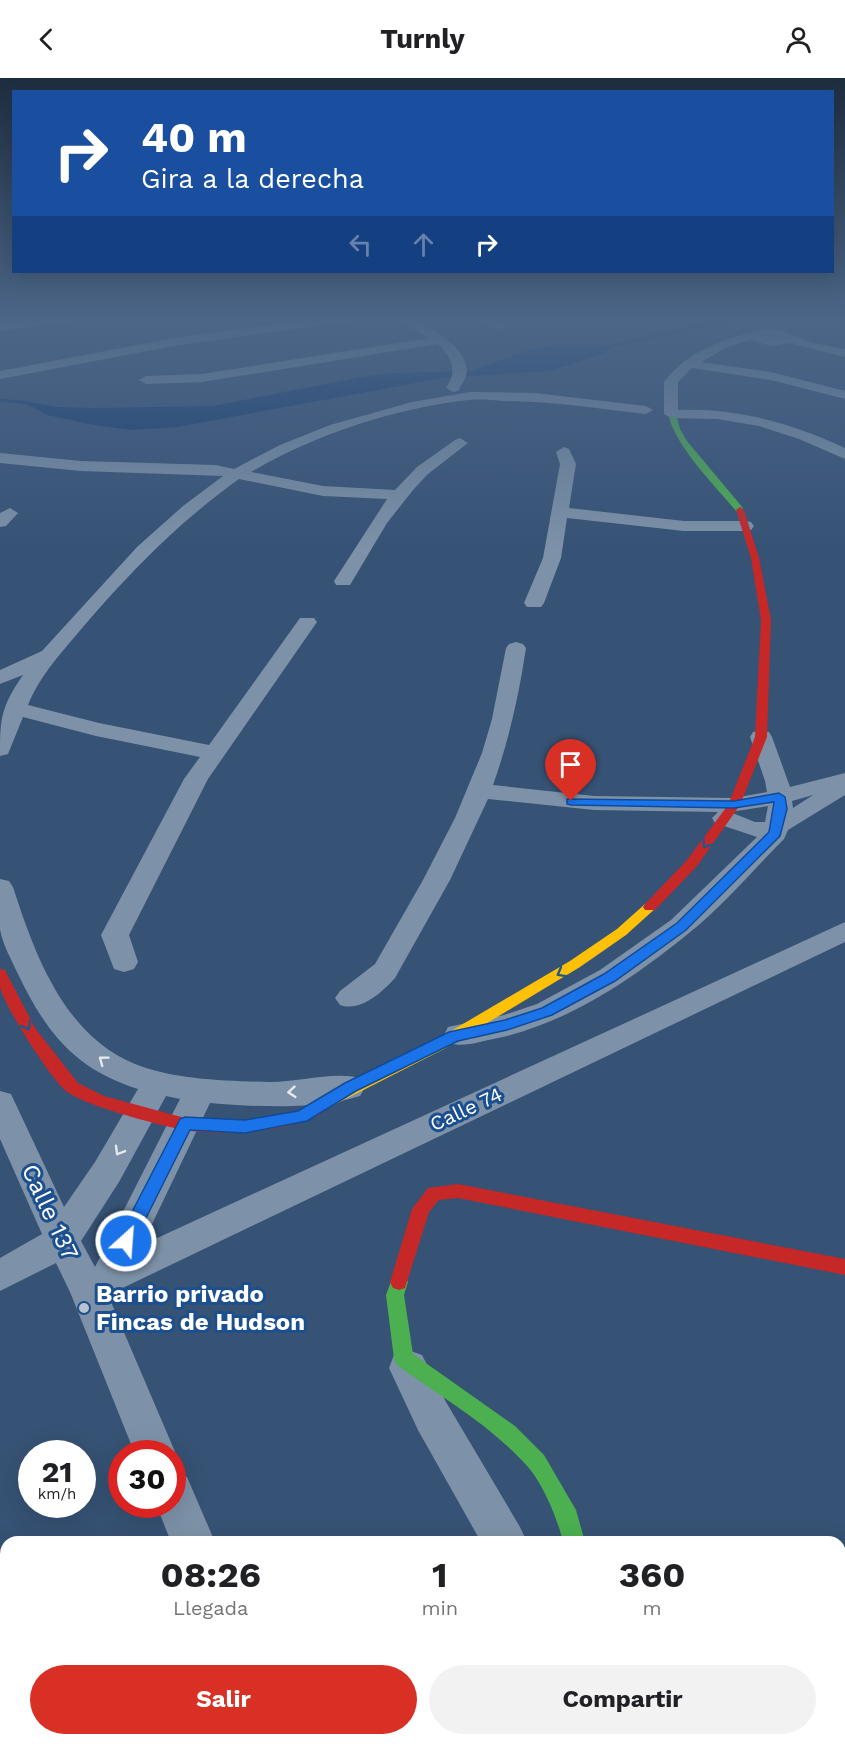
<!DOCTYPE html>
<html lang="es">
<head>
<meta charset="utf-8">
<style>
	body { margin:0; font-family:"Work Sans",sans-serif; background:#f2f2f2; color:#202124; height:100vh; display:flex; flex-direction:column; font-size:22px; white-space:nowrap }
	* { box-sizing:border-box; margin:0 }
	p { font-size:20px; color:#757577 }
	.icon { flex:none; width:33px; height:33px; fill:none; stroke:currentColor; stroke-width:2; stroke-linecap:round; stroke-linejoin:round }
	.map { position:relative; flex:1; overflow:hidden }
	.drawer { position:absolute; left:0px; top:1458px; width:846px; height:210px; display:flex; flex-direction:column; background:#fff; border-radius:18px 18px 0 0; box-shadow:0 6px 24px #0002 }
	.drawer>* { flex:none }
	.top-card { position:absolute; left:12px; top:12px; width:822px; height:183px; border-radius:0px; box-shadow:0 6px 24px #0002; background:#1a4fa0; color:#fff; overflow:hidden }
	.speed { position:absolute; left:18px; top:1362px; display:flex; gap:12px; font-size:30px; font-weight:700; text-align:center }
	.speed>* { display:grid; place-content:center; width:78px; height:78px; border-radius:50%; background:#fff; box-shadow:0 6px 24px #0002; line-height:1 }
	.speed small { font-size:15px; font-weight:400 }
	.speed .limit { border:9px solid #d22; background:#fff; color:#111 }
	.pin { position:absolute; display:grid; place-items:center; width:51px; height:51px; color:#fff; margin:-62px -26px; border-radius:50% 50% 50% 0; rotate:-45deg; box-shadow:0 0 6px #0007 }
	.pin .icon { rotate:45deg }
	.me { position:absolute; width:66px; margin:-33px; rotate:26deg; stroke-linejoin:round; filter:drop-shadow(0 0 4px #0008) }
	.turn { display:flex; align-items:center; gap:21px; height:126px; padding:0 30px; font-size:27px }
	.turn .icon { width:78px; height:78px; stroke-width:2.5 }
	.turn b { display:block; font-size:42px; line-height:51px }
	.lanes { display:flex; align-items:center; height:57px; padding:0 30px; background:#0003; justify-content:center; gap:30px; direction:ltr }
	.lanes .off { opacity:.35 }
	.eta { display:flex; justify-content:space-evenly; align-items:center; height:102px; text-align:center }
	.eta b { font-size:36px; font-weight:700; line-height:42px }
	.cta { display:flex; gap:12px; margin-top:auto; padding:12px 30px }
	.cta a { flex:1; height:69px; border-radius:36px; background:#d93025; color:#fff; font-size:24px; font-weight:700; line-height:69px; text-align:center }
	.cta a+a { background:#f2f2f2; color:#202124 }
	header { display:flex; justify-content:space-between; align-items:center; height:78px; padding:0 30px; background:#fff; font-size:27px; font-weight:700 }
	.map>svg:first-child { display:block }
	.water { fill:#153c6e }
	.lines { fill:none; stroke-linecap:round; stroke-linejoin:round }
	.stream { stroke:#153c6e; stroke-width:3 }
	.street { fill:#7d92a8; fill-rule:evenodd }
	.fast { fill:#4caf50; fill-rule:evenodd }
	.slow { fill:#ffc107; fill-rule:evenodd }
	.jam { fill:#c62828; fill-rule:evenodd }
	.oneway { stroke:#205989 }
	.oneway2 { stroke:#e5e9ee }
	.route { fill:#1a73e8; stroke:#114b97; stroke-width:1.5 }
	.poi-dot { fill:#b9c2ce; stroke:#1b4f8f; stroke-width:2 }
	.labels { text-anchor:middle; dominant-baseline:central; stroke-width:6; stroke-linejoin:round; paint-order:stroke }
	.street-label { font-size:20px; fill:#fff; stroke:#1b4f8f }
	.near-street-label { font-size:24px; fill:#fff; stroke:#1b4f8f }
	.near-poi-label { font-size:24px; font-weight:bold; fill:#fff; stroke:#1b4f8f; text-anchor:start }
</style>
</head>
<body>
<header><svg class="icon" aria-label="back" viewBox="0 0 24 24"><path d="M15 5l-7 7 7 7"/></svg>Turnly<svg class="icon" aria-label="person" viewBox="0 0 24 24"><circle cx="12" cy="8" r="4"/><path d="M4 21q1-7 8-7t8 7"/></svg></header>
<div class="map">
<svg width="845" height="1668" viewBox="0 0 845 1668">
	<rect width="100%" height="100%" fill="#365274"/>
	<path class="water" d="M561,266L611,268L608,274L550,293L443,300L177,349L132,352L94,347L47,337L26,326L31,324L57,329L94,330L213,328L367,298L393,295L471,293L531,271Z"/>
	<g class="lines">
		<path class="stream" d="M611,268L743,239
			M0,322L29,325"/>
		<path class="street" d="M49,239H77L71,243L0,253V245Z
			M329,239H357L351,243L179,267L0,301V293L179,259Z
			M398,239C420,239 465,267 467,291C467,299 462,306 458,313L453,314L446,310C458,292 452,280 438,266L202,304L146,306L139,302L146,298L202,296L429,260L399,243Z
			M474,239H489L507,248L505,251H497Z
			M764,251L779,252L813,265L845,271V279L789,265L772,268L750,262L728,269L701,284L771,294L845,313V321L771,302L692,290L678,304V332C737,330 792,345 845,370V381L799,361L759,348L717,341L671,340L664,336V304C688,272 727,260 764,251ZM763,259L777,260H778Z
			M470,314L535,315L646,328L653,332L646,336C599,331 552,323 504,323C493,322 479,321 468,322C393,331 316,356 251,394L323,408L395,412L417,389L455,362L460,360L468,365L428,396L413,412L387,445L350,507H336L334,503L387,421L323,418L239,401C180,443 130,494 83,549C63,573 40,597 28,627L99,645L209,667L300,540H314L317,544L208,701L129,857L138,884L134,891L124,894L114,891L101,857L184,701L200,679L96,658L23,639L8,676L0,678C0,640 1,629 23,597L0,606V592L42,573L137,469L183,428L223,398L81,393L0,385V375L81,383L216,387L234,391L280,367L330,347L412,324Z
			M564,369L569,371L576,386L569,430L684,443H745L751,444L754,448L751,452L745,453H684L567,440L561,480L544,525L541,529H527L524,525L543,480L560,386L556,374Z
			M10,430L18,435L6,448L0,449V435Z
			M516,564L523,566L526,570C519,617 509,662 493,707L594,718L734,720L767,714L765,703L750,659L753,654L761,652L769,654L772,659L790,709L845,695V717L788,752L784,761C753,792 723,828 689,855C634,900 568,945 498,960C481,963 465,970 448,965L444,957L448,949L504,937L537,926L600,892L671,842L757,759L715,745L712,740L718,734L594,732L488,721L450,802L395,900C381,915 361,934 340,927L335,920L340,913L375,886L423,802L455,740L482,675L492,641L506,570L509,566ZM813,717L793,730L792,723ZM768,728L765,744H755L730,734Z
			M0,801L9,803L13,809C35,877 64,957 135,986C174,1002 229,1003 270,1004C298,1004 335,993 360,1000L365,1009L360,1018C313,1032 259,1029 210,1025L142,1167L845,844V864L108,1217L176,1376L172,1385V1376H135L70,1214L56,1185L0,1213V1180L42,1156L0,1061V1013L11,1016L64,1129L95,1084L138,1011C74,991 45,953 17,894C11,881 2,865 0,851C0,835 0,817 0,801ZM166,1018L180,1021L95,1189L81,1163L119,1104Z
			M408,1272L422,1277L446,1324L520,1449L527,1464H481L418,1352L389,1290L394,1277Z
			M172,1393L187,1399L215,1464H171L156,1426H172Z
			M252,1662H301L303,1668H254Z
			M602,1662H651L653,1668H604Z"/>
		<path class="fast" d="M673,338L677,340L680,351L687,363L743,430V434H737C716,409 678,371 669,340Z
			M399,1196L405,1198L408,1204L404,1217L413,1276L515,1348L544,1377L576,1432L585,1464H563C558,1442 543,1406 528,1389C492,1348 441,1319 397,1287L394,1281L386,1217L393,1198Z"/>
		<path class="slow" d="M650,825L657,829L626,857L580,889L444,971L330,1029L324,1031L318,1029L316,1025L318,1021L434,963L570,883L617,851L645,826Z"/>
		<path class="jam" d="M740,429L744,432L759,480L771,542L767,659L740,727L697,788L655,832H645L643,829L645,826L687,782L728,727L755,659L761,542L751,480L736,432Z
			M0,891L5,892L7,896L35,950L78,1005L104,1018L185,1040L245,1042L298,1033L324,1019L330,1021L332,1025C316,1055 214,1058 184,1052C159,1047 85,1028 66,1013C51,1001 4,928 0,909C0,904 0,897 0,891Z
			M458,1106L845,1181V1197L458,1120L439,1122L429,1134L405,1210L399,1212L393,1210L390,1204L412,1131L428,1110Z"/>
	</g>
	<defs><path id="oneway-chevron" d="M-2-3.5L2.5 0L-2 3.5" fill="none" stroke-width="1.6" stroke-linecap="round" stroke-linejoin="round" transform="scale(1.5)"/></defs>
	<g class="oneway">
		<use href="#oneway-chevron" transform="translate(706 766) rotate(126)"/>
		<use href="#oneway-chevron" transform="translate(561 895) rotate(151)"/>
		<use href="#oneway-chevron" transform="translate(27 948) rotate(61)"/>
	</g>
	<g class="oneway2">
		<use href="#oneway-chevron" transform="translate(103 982) rotate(-143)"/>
		<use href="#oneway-chevron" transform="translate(292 1014) rotate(175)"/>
		<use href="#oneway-chevron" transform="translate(119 1073) rotate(120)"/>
	</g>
	<linearGradient id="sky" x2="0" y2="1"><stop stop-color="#1e2d40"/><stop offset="0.51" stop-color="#4c6688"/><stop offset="1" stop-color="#4c6688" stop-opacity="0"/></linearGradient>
	<rect width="845" height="472" fill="url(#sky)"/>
	<path class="route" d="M779,715L785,719L787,731L780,758L686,852L615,903L552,937L507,952L458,963L356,1013L307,1043L245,1055L190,1052L132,1168L126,1171L119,1168L117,1163L180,1041L185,1039L245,1042L298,1033L345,1005L449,954L505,942L542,930L604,896L677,845L769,754L774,724L734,730L571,727L567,726V721L734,723Z"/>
	<circle class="poi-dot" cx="84" cy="1230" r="6"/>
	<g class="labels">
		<g class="street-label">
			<text transform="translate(466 1031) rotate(-25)">Calle 74</text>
		</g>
		<g class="near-street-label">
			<text transform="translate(50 1134) rotate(65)">Calle 137</text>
		</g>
		<g class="near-poi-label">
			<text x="96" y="1216">Barrio privado<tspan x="96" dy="28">Fincas de Hudson</tspan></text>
		</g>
	</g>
</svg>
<div class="speed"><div>21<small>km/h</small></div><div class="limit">30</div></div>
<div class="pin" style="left:571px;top:723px;background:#d93025"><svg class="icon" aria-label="arrive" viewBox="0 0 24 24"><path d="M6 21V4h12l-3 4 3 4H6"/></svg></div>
<svg class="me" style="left:126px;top:1163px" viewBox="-20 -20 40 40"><circle r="17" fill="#1a73e8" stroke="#fff" stroke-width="3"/><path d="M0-11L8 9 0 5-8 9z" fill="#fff"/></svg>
<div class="top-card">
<div class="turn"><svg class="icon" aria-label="right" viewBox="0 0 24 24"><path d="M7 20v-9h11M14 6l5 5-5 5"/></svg><div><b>40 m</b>Gira a la derecha</div></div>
<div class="lanes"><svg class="icon off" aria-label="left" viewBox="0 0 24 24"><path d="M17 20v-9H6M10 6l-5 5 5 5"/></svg><svg class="icon off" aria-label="ahead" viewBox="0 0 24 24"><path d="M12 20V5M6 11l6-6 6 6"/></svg><svg class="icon" aria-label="right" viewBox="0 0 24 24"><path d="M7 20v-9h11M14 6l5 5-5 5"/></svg></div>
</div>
<section class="drawer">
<div class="eta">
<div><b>08:26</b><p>Llegada</p></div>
<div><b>1</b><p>min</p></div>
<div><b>360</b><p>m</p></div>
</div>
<div class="cta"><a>Salir</a><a>Compartir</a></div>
</section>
</div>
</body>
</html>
